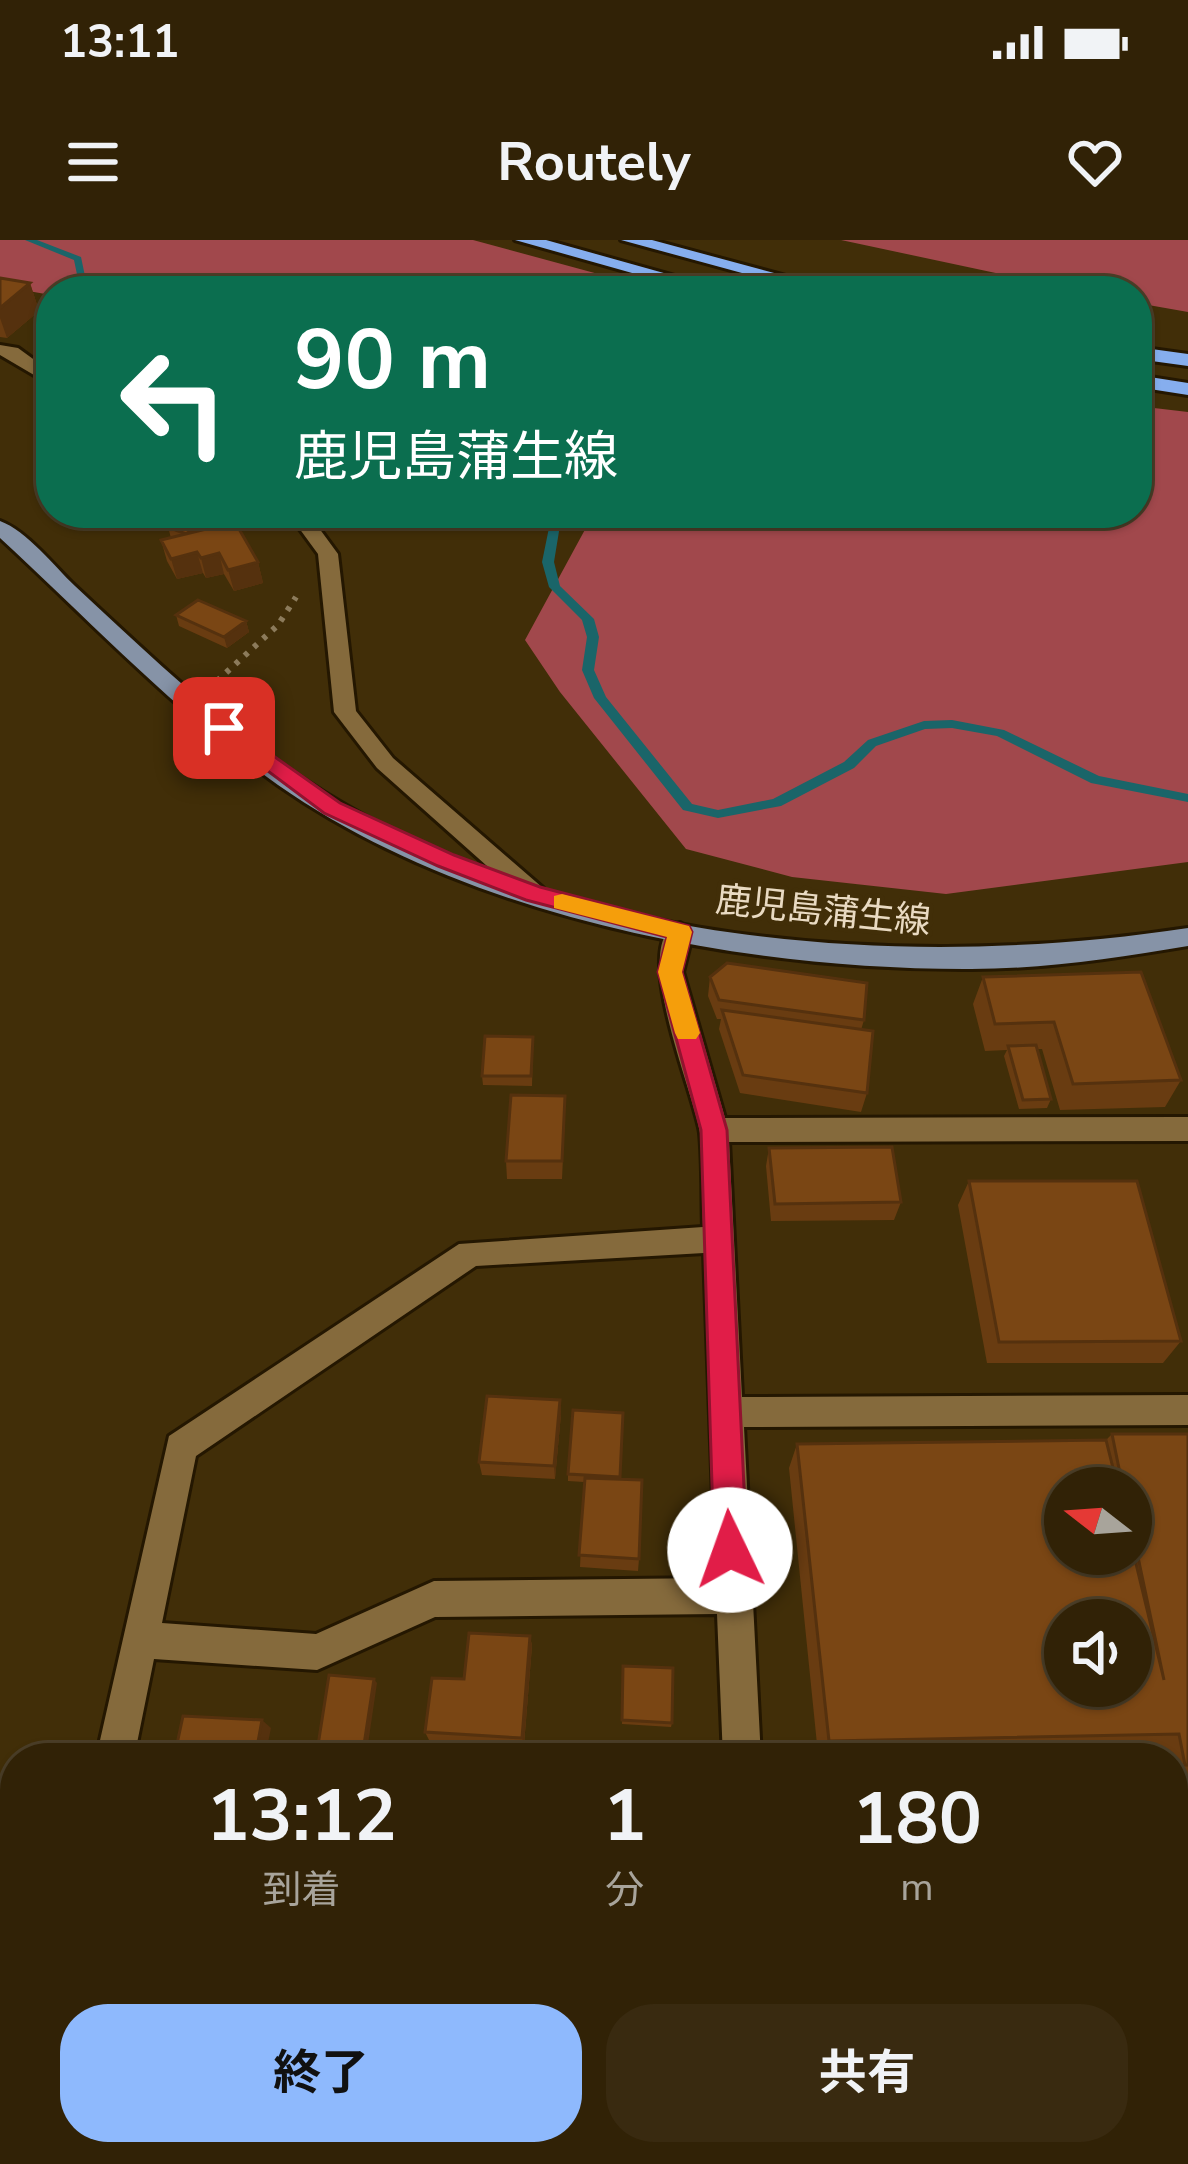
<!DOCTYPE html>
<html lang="ja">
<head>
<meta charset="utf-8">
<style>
	body { margin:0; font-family:"Nunito Sans","Noto Sans JP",sans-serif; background:#392a10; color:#f1f3f6; height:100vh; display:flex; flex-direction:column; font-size:45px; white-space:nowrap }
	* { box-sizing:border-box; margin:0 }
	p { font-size:39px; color:#a8a49b }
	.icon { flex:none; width:66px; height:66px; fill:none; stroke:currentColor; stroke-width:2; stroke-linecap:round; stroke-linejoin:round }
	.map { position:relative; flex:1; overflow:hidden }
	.panel { position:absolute; left:0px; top:1503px; width:1188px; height:423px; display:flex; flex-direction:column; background:#312206; border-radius:48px 48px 0 0; box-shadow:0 3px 9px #0004,0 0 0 3px #4c3f28 }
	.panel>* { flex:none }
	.top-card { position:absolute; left:36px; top:36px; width:1116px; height:252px; border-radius:48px; box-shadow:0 3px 9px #0004,0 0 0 3px #4c3f28; background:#0b6e4f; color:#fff; overflow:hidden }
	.needle { width:78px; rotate:287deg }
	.controls { position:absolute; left:1044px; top:1227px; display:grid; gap:24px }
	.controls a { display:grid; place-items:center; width:108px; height:108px; border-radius:50%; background:#312206; box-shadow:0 3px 9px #0004,0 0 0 3px #4c3f28; font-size:60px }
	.pin { position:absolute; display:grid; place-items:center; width:102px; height:102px; color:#fff; margin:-51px; border-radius:24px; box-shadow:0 6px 18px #0006 }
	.me { position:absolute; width:132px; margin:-66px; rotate:357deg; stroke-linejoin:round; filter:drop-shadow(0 0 9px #0008) }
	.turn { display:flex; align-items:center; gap:42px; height:252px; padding:0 60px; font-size:54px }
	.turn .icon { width:156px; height:156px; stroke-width:2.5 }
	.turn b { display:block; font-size:84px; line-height:102px }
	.eta { display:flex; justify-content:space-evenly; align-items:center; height:204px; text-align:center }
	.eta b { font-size:72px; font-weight:700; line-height:84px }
	.button { display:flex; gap:24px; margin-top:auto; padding:24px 60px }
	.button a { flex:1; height:138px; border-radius:48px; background:#8eb9fd; color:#111; font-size:48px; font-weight:700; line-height:138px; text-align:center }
	.button a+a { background:#392a10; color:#f1f3f6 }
	.status { display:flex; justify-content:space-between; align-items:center; height:84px; padding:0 60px; background:#312206; direction:ltr }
	.status svg { height:33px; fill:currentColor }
	header { display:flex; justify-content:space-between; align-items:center; height:156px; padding:0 60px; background:#312206; font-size:54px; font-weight:700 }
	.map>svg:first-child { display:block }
	.forest { fill:#a1484c }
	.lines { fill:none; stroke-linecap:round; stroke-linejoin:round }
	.stream { fill:#1a6569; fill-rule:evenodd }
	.minor-casing { stroke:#241701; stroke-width:6 }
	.major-casing { stroke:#241701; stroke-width:6 }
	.highway-casing { stroke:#241701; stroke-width:6 }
	.path-far1 { stroke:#8c7b5b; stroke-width:6; stroke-dasharray:4.5 8; stroke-linecap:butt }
	.path { stroke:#8c7b5b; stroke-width:10; stroke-dasharray:8 12; stroke-linecap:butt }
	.minor { fill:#856a3c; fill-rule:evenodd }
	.major { fill:#8693a7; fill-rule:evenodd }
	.highway { fill:#86aeee; fill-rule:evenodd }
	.wall { fill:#693c11; fill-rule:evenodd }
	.shaded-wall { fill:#55310e }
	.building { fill:#7a4614; stroke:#55310e; stroke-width:3; fill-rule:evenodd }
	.route { fill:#e11d48; stroke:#92132f; stroke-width:3 }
	.slow { fill:#f59e0b }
	.labels { text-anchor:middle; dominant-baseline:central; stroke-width:9; stroke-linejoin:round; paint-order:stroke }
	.street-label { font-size:36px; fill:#e9dac2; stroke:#412e08 }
</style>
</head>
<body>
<div class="status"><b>13:11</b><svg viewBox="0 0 49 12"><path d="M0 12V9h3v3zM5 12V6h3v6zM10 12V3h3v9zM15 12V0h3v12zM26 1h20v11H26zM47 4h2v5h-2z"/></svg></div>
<header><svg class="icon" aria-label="menu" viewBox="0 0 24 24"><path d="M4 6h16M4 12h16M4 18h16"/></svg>Routely<svg class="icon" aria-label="heart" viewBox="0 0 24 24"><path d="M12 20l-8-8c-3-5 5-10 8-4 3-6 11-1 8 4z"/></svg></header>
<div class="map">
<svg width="1188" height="1924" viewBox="0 0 1188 1924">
	<rect width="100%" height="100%" fill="#412e08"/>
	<path class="forest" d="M0,0H473L661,51H317L222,36L159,42V51H51V55L0,46Z
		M841,0H1188V72L1137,63V51H1080Z
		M1137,166L1188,172V622L946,654L792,637L686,609L560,452L525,400L594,273H1137Z
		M1188,1780V1924H962L981,1911H1173V1785Z"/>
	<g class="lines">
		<path class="stream" d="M25,0H37L81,17L86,41L110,51H98L79,44L74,20Z
			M552,273H562L554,322L560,346L594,379L599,397L594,430L606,457L692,564L718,570L773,559L844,522L868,500L924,481L952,480L1004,490L1099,536L1188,554V562L1091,543L997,496L952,488L925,489L876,506L854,528L781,566L718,578L683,570L594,458L582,430L587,397L582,380L549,347L542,322Z"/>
		<defs>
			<path id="minor" d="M0,105L18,108L51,132V145L0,115Z
				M288,273H308L338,314L356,471L393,518L543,648L547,654L543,660H525L377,528L334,472L318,314Z
				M680,683L693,692L683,732L725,878L1188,877V901L729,902L742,1157L1188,1155V1185L744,1187L761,1518H723L717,1374L435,1377L317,1430L154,1419L134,1518H96L169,1196L459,1004L703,987C702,956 703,924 700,893C695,855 627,698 680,683ZM704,1013L716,1338L434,1341L316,1394L162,1383L196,1216L476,1026Z"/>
			<path id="major" d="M0,281C27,291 54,326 75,346C132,399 190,454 252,502C507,702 879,735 1188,688V706C1116,718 1044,729 971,729C743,730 468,678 278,545C177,473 91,382 0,298Z"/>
			<path id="highway" d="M515,0H546L728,51H696Z
				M621,0H652L841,51H808Z
				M1137,107L1188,114V126L1137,119Z
				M1137,135L1188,143V155L1137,147Z"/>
		</defs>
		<use href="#minor" class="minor-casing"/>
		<use href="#major" class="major-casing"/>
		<use href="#highway" class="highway-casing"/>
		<path class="path-far1" d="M217,441L278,385L296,357"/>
		<path class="path" d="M1173,1868L1188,1867"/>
		<use href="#minor" class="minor"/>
		<use href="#major" class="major"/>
		<use href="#highway" class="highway"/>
	</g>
	<path class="wall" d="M0,38L30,43L39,71L7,98L0,97Z
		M77,273H109V278L80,281Z
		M206,280L208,288L258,322L263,343L234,351L224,334L206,338L203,333L177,339L167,321L161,300L171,298L168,287Z
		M176,375L246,381L249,392L227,408L179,386Z
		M710,737L864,780L861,790L867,853L861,872L740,853L719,789L721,779H717L708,756Z
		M983,737L1181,840L1165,867L1060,870L1042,809H1037L1051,859L1047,868L1019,869L1004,816L1007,810L985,811L973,764Z
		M533,806L532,846L483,845L482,836Z
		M565,874L562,939H507L506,921Z
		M769,908L901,962L894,980L771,981L766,926Z
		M969,941L1181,1101L1163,1123H987L958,965Z
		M560,1160L561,1174L555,1239L482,1235L479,1222Z
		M623,1173L620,1239L639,1319L638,1331L580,1327L584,1242L568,1241V1234Z
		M1112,1194H1188V1537H1173V1518H1154L1152,1508L818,1514L789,1228L797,1204L1106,1200ZM1065,1248H1131V1314Z
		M530,1396L532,1406L524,1505L429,1500L425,1492L464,1439Z
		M623,1426L672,1483L671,1487L622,1484Z
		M709,1911H711L729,1924H703Z"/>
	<path class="shaded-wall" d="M30,43L39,71L7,98L0,78V68Z
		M206,280L209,291L186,294Z
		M197,312L203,333L177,339L171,319Z
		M219,313L224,334L206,338L201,318Z
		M258,322L263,343L234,351L228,330Z
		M246,381L249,392L227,408L224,397Z
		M560,1160L561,1174L555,1239L554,1226Z
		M530,1396L532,1406L524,1505L522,1498Z
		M374,1439L377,1443L366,1518H362Z
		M262,1480L271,1488L265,1518H255Z"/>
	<path class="building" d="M0,38L30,43L0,68Z
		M188,273L206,280L186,294L168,287Z
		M235,282L258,322L228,330L219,313L201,318L197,312L171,319L161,300Z
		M198,360L246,381L224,397L176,375Z
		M727,723L867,743L864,780L719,760L710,737Z
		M1141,732L1181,840L1073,844L1054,782L995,784L983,737Z
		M722,770L873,791L867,853L743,835Z
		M485,796L533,797L531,836H482Z
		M1036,805L1051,859L1023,860L1008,806Z
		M511,855L565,856L562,921H506Z
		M892,907L901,962L775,964L769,908Z
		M969,941H1137L1181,1101L999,1102Z
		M487,1156L560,1160L554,1226L479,1222Z
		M573,1170L623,1173L620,1237L568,1234Z
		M1112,1194H1188V1525H1185L1179,1494L829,1501L797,1204L1106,1200L1118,1248H1065V1314H1131V1303L1164,1440L1131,1284V1248H1123ZM1065,1380H1131V1446H1065Z
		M585,1238L642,1240L639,1319L579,1315Z
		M469,1393L530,1396L522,1498L425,1492L432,1438L464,1439Z
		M623,1426L673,1428L672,1483L622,1480Z
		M329,1435L374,1439L362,1518H316Z
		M183,1476L262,1480L255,1518H174Z
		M573,1503L638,1507V1518H572Z
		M430,1515L480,1518H429Z
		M1173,1718H1188V1820H1173Z
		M713,1914L728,1924H709Z"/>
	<path class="route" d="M224,481L340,563L454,615L540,647L689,686L692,692L682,732L727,890L747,1310L742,1321L730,1326L719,1321L714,1310L701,890L658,732L667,697L526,660L438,626L324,573L217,493L214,488Z"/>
	<path class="slow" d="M562,654L689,686L692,692L682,732L700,793L696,799H678L675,793L658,732L667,697L554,668V656Z"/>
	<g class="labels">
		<g class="street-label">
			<text transform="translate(823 671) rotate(6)">鹿児島蒲生線</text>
		</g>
	</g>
</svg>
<div class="controls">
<a><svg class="needle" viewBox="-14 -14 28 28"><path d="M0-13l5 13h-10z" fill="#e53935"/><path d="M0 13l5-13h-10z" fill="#a8a49b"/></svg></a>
<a><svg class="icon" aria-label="sound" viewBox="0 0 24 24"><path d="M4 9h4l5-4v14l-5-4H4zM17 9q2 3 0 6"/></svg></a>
</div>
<div class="pin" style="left:224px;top:488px;background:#d93025"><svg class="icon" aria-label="arrive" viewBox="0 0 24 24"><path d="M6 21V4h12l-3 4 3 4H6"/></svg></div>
<svg class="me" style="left:730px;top:1310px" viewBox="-20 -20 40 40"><circle r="19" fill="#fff"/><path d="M0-13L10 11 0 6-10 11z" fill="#e11d48"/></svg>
<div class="top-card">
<div class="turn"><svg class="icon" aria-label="left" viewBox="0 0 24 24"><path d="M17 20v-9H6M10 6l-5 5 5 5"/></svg><div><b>90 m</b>鹿児島蒲生線</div></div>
</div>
<section class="panel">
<div class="eta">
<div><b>13:12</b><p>到着</p></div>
<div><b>1</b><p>分</p></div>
<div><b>180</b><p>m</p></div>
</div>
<div class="button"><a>終了</a><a>共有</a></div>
</section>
</div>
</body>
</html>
